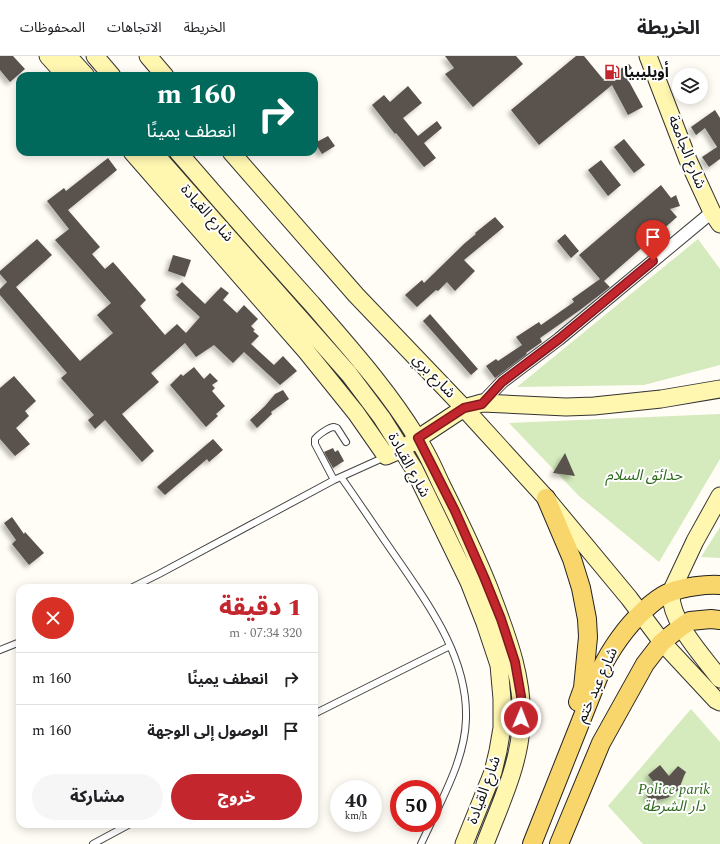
<!DOCTYPE html>
<html lang="ar">
<head>
<meta charset="utf-8">
<style>
	body { margin:0; font-family:Spectral,"Noto Sans Arabic",serif; background:#f6f6f6; color:#202124; direction:rtl; height:100vh; display:flex; flex-direction:column; font-size:15px; white-space:nowrap }
	* { box-sizing:border-box; margin:0 }
	p { font-size:13px; color:#757577 }
	.icon { flex:none; width:22px; height:22px; fill:none; stroke:currentColor; stroke-width:2; stroke-linecap:round; stroke-linejoin:round }
	.map { position:relative; flex:1; overflow:hidden; direction:ltr }
	.side { position:absolute; left:16px; top:528px; width:302px; height:244px; display:flex; flex-direction:column; background:#fff; border-radius:12px; box-shadow:0 2px 10px #0003; direction:rtl }
	.side>* { flex:none }
	.guide { position:absolute; left:16px; top:16px; width:302px; height:84px; border-radius:12px; box-shadow:0 2px 10px #0003; direction:rtl; background:#00695c; color:#fff; overflow:hidden }
	.fabs { position:absolute; left:672px; top:12px; display:grid; gap:8px }
	.fabs a { display:grid; place-items:center; width:36px; height:36px; border-radius:50%; background:#fff; box-shadow:0 2px 10px #0003; font-size:20px }
	.speed { position:absolute; left:330px; top:724px; display:flex; gap:8px; font-size:20px; font-weight:700; text-align:center }
	.speed>* { display:grid; place-content:center; width:52px; height:52px; border-radius:50%; background:#fff; box-shadow:0 2px 10px #0003; line-height:1 }
	.speed small { font-size:10px; font-weight:400 }
	.speed .limit { border:6px solid #d22; background:#fff; color:#111 }
	.pin { position:absolute; display:grid; place-items:center; width:34px; height:34px; color:#fff; margin:-41px -17px; border-radius:50% 50% 50% 0; rotate:-45deg; box-shadow:0 0 4px #0007 }
	.pin .icon { rotate:45deg }
	.me { position:absolute; width:44px; margin:-22px; rotate:1deg; stroke-linejoin:round; filter:drop-shadow(0 0 3px #0008) }
	.turn { display:flex; align-items:center; gap:14px; height:84px; padding:0 16px; font-size:18px }
	.turn .icon { width:52px; height:52px; stroke-width:2.5 }
	.turn b { display:block; font-size:28px; line-height:34px }
	.round { display:grid; place-items:center; flex:none; width:42px; height:42px; border-radius:21px; background:#f6f6f6 }
	.overview { display:flex; align-items:center; justify-content:space-between; height:68px; padding:0 16px }
	h1 { font-size:24px; font-weight:800; line-height:30px; color:#c4262e }
	.action { display:flex; gap:8px; margin-top:auto; padding:8px 16px }
	.action a { flex:1; height:46px; border-radius:24px; background:#c4262e; color:#fff; font-size:16px; font-weight:800; line-height:46px; text-align:center }
	.action a+a { background:#f6f6f6; color:#202124 }
	ul { padding:0; list-style:none }
	li { display:flex; align-items:center; gap:12px; height:52px; padding:0 16px; border-top:1px solid #e0e0e0 }
	li div { flex:1 }
	li b { display:block; font-size:15px }
	li em { font-style:normal }
	header { display:flex; align-items:center; gap:24px; box-sizing:border-box; height:56px; padding:0 20px; background:#fff; border-bottom:1px solid #e0e0e0 }
	header strong { font-size:19px }
	nav { display:flex; gap:22px; margin-inline-start:auto; font-size:14px }
	.map>svg:first-child { display:block }
	.green { fill:#d5ebbd }
	.building { fill:#5a524d; filter:url(#shadow) }
	.lines { fill:none; stroke-linecap:round; stroke-linejoin:round }
	.lane-casing { stroke:#444; stroke-width:8 }
	.street-casing { stroke:#444; stroke-width:14 }
	.secondary-casing { stroke:#333; stroke-width:19 }
	.primary-casing { stroke:#222; stroke-width:20 }
	.lane { stroke:#fff; stroke-width:6 }
	.street { stroke:#fff; stroke-width:12 }
	.secondary { stroke:#fff6b0; stroke-width:17 }
	.primary { stroke:#f9d66b; stroke-width:18 }
	.route-casing { stroke:#7f191e; stroke-width:10 }
	.route { stroke:#c4262e; stroke-width:7 }
	.labels { text-anchor:middle; dominant-baseline:central; stroke-width:4; stroke-linejoin:round; paint-order:stroke }
	.poi-label { font-size:15px; font-weight:bold; fill:#111; stroke:#fff; text-anchor:start }
	.street-label { font-size:15px; fill:#111; stroke:#fff }
	.park-label { font-size:15px; font-style:italic; fill:#2f6b1f; stroke:#fff }
</style>
</head>
<body>
<header>
<strong>الخريطة</strong>
<nav><a>الخريطة</a><a>الاتجاهات</a><a>المحفوظات</a></nav>
</header>
<div class="map">
<svg width="720" height="788" viewBox="0 0 720 788">
	<defs>
		<filter id="shadow"><feDropShadow dx="-3.5" dy="3.5" stdDeviation="2" flood-color="#0004"/></filter>
	</defs>
	<rect width="100%" height="100%" fill="#fffdf5"/>
	<path class="green" d="M698,183L720,213V309L644,329L517,331Z
		M720,358V403L659,506L579,440L509,367Z
		M720,471V502L701,501Z
		M691,653L720,686V788H643L608,750Z"/>
	<path class="building" d="M0,0H13L25,13L10,26L0,14Z
		M445,0H516L523,8L473,51L445,18L454,12Z
		M576,0H584L603,23L629,8L632,12L625,18L643,51L628,59L612,29L539,89L511,54Z
		M408,30L422,47L403,62L418,80L437,65L442,72L424,87L436,102L424,111L396,77L395,78L372,49L384,39L390,46Z
		M715,54L720,62V103L709,111L702,101L717,91L705,72L696,79L691,71Z
		M328,80L335,90L322,98L315,87Z
		M624,83L645,109L634,117L614,91Z
		M108,102L117,114L68,154L100,191L92,198L105,213L113,206L146,244L140,250L165,279L177,268L186,277L200,261L176,239L179,236L175,233L182,226L205,248L221,231L229,237L223,244L237,257L244,249L258,263L251,270L255,274L253,275L259,280L251,288L274,309L283,300L297,315L280,329L244,296L233,307L214,289L196,301L185,287L151,317L159,326L122,358L154,395L142,406L105,364L95,373L88,364L94,359L61,322L67,317L0,239V233L7,226L0,218V215L37,183L52,199L16,231L80,305L113,277L97,259L111,247L55,184L69,173L47,145L64,132L66,135Z
		M601,104L621,129L608,140L588,114Z
		M661,129L671,142L676,139L680,150L670,153L677,161L604,225L610,231L580,254L540,282L542,286L526,297L527,298L495,322L486,310L496,303L498,305L522,289L516,281L539,266L541,269L574,246L572,243L600,223L579,199Z
		M495,161L504,171L464,204L475,215L455,235L447,226L438,235L436,234L417,251L405,239L422,224L424,227L465,187L476,178L475,177Z
		M565,178L579,195L571,202L557,185Z
		M173,199L191,204L185,221L168,215Z
		M430,258L478,313L471,319L423,265Z
		M194,311L204,323L210,317L218,325L212,329L215,332L212,335L225,350L216,358L218,360L206,371L170,329L181,318L183,320Z
		M14,320L36,345L25,355L29,360L16,372L30,388L15,400L0,383V332Z
		M283,334L289,343L271,356L272,358L257,372L250,364L265,350L275,338Z
		M213,383L223,394L209,406L207,403L165,439L157,431Z
		M333,392L335,396L338,394L344,405L333,412L324,396Z
		M565,397L575,420L553,417Z
		M12,461L24,478L25,476L44,497L29,509L12,488L16,484L4,467Z
		M660,709L669,720L678,710L686,716L684,720L679,733L675,737L667,742L657,744L653,747L646,739L657,730L648,719Z"/>
	<g class="lines">
		<defs>
			<path id="lane" d="M341,421C360,448 378,475 396,501C429,549 468,602 466,663C465,698 448,731 433,763
				M334,424L315,388V383C318,379 329,371 334,371C335,371 336,372 337,372L346,386
				M131,532L159,518L334,424L385,401
				M0,594L20,586
				M314,658L450,590
				M93,788L130,768
				M421,788L431,767"/>
			<path id="street" d="M482,347L502,326L559,283L712,156"/>
			<path id="secondary" d="M48,0L66,20
				M68,0L86,20
				M95,0L112,20
				M148,0L165,20
				M648,0L688,104L712,156L720,168
				M132,96L306,295L356,357L386,400L402,393L464,352L482,347L566,351L594,350L661,343L720,333
				M153,96L349,318L382,362L414,413L469,526L485,567L499,609L502,643V672L498,695L493,716L464,788
				M178,96C222,147 267,198 312,248C349,291 387,333 417,382C427,396 434,413 441,428C458,462 475,497 489,532C506,577 525,623 521,672C518,712 499,751 485,788
				M231,96L356,239L464,352L546,442L629,542L662,586L716,644L720,646
				M720,440L695,485L671,536C669,565 703,600 720,623"/>
			<path id="primary" d="M546,442L572,503L581,532L587,563L588,581L583,632L578,646
				M532,788L604,607C616,585 631,565 650,549C656,544 663,538 671,536C684,531 706,528 720,529
				M559,788L601,687L645,608L662,586L681,571L690,565L711,563L720,564"/>
		</defs>
		<use href="#lane" class="lane-casing"/>
		<use href="#street" class="street-casing"/>
		<use href="#secondary" class="secondary-casing"/>
		<use href="#primary" class="primary-casing"/>
		<use href="#lane" class="lane"/>
		<use href="#street" class="street"/>
		<use href="#secondary" class="secondary"/>
		<use href="#primary" class="primary"/>
	</g>
	<g class="lines">
		<defs>
			<path id="route" d="M521,662V640L515,606L501,563L484,521L455,455L418,382L464,352L482,348L502,326L559,283L653,205"/>
		</defs>
		<use href="#route" class="route-casing"/>
		<use href="#route" class="route"/>
	</g>
	<defs>
		<symbol id="fuel-bare" viewBox="-9 -9 18 18"><path d="M-5.5-6h7V0h2V4h1.3V-2.5L3-4.5l.8-.8L6-3V5H2.5V1h-1V6h-7ZM-4.2-4.7v3.2H.2V-4.7Z" fill="#c4262e" stroke="#fff" stroke-width="2.5" paint-order="stroke"/></symbol>
	</defs>
	<g fill-rule="evenodd">
		<use href="#fuel-bare" x="601" y="5" width="22" height="22"/>
	</g>
	<g class="labels">
		<g class="poi-label">
			<text x="624" y="16">أويليبيا</text>
		</g>
		<g class="street-label">
			<text transform="translate(687 96) rotate(68)">شارع الجامعة</text>
			<text transform="translate(207 157) rotate(48)">شارع القيادة</text>
			<text transform="translate(434 320) rotate(46)">شارع بري</text>
			<text transform="translate(409 409) rotate(61)">شارع القيادة</text>
			<text transform="translate(597 629) rotate(-66)">شارع عبد ختم</text>
			<text transform="translate(484 734) rotate(-70)">شارع القيادة</text>
		</g>
		<g class="park-label">
			<text x="644" y="419">حدائق السلام</text>
			<text x="674" y="733">Police parik<tspan x="674" dy="17">دار الشرطة</tspan></text>
		</g>
	</g>
</svg>
<div class="fabs">
<a><svg class="icon" aria-label="layers" viewBox="0 0 24 24"><path d="M12 4l9 5-9 5-9-5zM3 14l9 5 9-5"/></svg></a>
</div>
<div class="speed"><div>40<small>km/h</small></div><div class="limit">50</div></div>
<div class="pin" style="left:653px;top:205px;background:#d93025"><svg class="icon" aria-label="arrive" viewBox="0 0 24 24"><path d="M6 21V4h12l-3 4 3 4H6"/></svg></div>
<svg class="me" style="left:521px;top:662px" viewBox="-20 -20 40 40"><circle r="17" fill="#c4262e" stroke="#fff" stroke-width="3"/><path d="M0-11L8 9 0 5-8 9z" fill="#fff"/></svg>
<div class="guide">
<div class="turn"><svg class="icon" aria-label="right" viewBox="0 0 24 24"><path d="M7 20v-9h11M14 6l5 5-5 5"/></svg><div><b>160 m</b>انعطف يمينًا</div></div>
</div>
<section class="side">
<div class="overview"><div><h1>1 دقيقة</h1><p>320 m · 07:34</p></div><a class="round" style="background:#d93025;color:#fff"><svg class="icon" aria-label="close" viewBox="0 0 24 24"><path d="M6 6l12 12M18 6L6 18"/></svg></a></div>
<ul>
<li><svg class="icon" aria-label="right" viewBox="0 0 24 24"><path d="M7 20v-9h11M14 6l5 5-5 5"/></svg><div><b>انعطف يمينًا</b></div><em>160 m</em></li>
<li><svg class="icon" aria-label="arrive" viewBox="0 0 24 24"><path d="M6 21V4h12l-3 4 3 4H6"/></svg><div><b>الوصول إلى الوجهة</b></div><em>160 m</em></li>
</ul>
<div class="action"><a>خروج</a><a>مشاركة</a></div>
</section>
</div>
</body>
</html>
